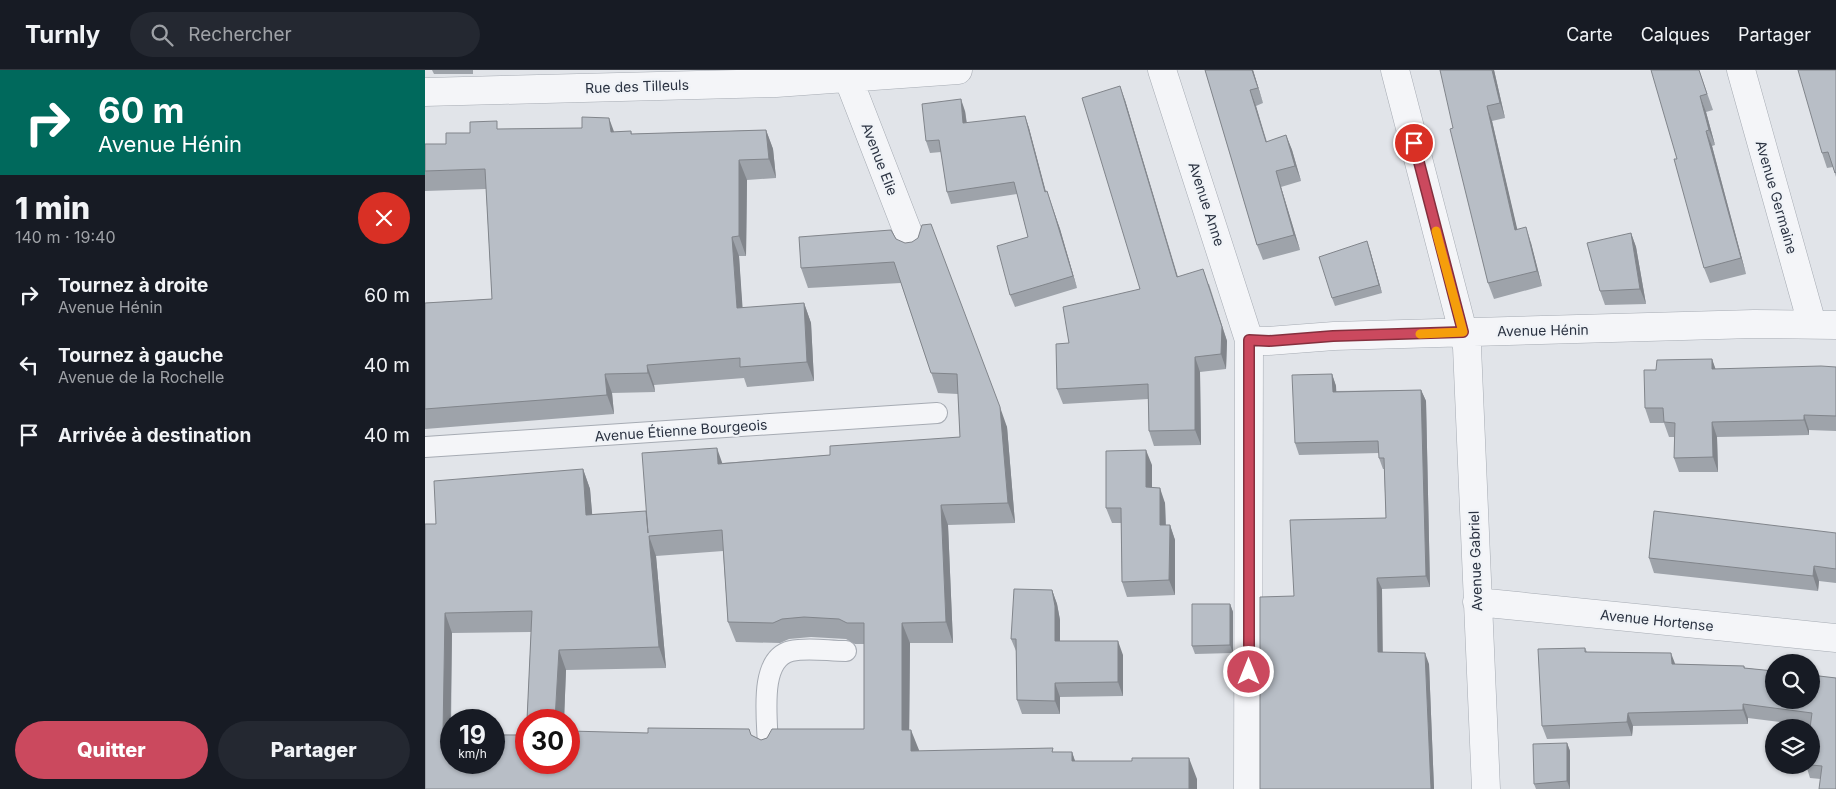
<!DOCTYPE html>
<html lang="fr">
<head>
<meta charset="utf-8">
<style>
	body { margin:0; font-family:Inter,sans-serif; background:#242831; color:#f1f3f6; height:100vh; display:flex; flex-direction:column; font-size:19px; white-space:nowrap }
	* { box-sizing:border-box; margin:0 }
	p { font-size:16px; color:#9ea1a6 }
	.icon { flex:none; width:28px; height:28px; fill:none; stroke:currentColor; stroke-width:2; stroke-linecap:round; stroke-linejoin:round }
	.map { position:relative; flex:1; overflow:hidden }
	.details { display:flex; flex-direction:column; background:#171b24; width:425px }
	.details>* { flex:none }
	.hud { background:#00695c; color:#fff; overflow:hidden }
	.buttons { position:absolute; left:1340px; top:584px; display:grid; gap:10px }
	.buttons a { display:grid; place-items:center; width:55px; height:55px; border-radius:50%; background:#171b24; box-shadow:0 1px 4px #0004; font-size:25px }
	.speed { position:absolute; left:15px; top:639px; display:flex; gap:10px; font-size:25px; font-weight:700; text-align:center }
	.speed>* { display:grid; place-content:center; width:65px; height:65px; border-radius:50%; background:#171b24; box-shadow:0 1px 4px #0004; line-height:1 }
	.speed small { font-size:12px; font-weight:400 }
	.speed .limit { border:8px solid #d22; background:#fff; color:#111 }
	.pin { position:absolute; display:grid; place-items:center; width:42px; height:42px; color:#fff; margin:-21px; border:2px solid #fff; border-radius:50%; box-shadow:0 1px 5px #0007 }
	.me { position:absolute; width:55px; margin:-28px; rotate:0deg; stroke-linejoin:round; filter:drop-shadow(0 0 4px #0008) }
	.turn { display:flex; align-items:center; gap:18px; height:105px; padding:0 15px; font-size:22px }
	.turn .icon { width:65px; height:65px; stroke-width:2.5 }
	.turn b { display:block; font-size:35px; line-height:42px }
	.round { display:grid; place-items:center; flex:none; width:52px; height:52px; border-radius:26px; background:#242831 }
	.headline { display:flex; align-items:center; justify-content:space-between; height:85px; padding:0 15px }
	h1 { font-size:30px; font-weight:800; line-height:38px }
	.button { display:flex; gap:10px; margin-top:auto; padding:10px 15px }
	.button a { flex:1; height:58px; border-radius:30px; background:#cb495e; color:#fff; font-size:20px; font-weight:800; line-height:58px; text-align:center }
	.button a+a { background:#242831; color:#f1f3f6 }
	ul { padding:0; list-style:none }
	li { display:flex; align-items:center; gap:15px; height:70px; padding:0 15px }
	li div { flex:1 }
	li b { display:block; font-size:19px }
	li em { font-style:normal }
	header { display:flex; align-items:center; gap:30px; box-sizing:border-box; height:70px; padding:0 25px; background:#171b24; border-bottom:1px solid #363941 }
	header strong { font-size:24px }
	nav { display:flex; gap:28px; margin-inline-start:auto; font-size:18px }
	.search { width:350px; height:45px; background:#242831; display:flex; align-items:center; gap:12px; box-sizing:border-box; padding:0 18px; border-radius:28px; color:#9ea1a6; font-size:19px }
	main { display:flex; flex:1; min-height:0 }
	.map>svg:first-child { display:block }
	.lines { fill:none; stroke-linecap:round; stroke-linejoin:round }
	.lane-casing { stroke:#a6abb3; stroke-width:22 }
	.street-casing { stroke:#a6abb3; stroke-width:29 }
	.lane { stroke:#f4f5f8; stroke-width:20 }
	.street { stroke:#f4f5f8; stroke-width:28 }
	.wall { fill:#9ea3aa; fill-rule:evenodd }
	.shaded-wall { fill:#81858b }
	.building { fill:#b8bec6; stroke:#81858b; fill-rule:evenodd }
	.route-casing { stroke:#842f3d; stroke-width:12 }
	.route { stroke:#cb495e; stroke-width:9 }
	.slow { stroke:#f59e0b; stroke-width:9 }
	.labels { text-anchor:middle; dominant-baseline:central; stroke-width:4.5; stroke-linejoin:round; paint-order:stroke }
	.street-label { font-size:14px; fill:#2a3241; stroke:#f0f3f7 }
</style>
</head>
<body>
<header>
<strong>Turnly</strong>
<div class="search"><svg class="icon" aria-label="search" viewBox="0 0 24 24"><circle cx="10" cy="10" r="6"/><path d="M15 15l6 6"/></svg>Rechercher</div>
<nav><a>Carte</a><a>Calques</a><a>Partager</a></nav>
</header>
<main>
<section class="details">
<div class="hud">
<div class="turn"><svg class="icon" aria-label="right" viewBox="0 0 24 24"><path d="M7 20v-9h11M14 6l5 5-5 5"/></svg><div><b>60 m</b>Avenue Hénin</div></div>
</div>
<div class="headline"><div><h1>1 min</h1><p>140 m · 19:40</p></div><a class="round" style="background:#d93025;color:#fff"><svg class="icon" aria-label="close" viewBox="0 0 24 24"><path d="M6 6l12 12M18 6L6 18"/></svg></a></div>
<ul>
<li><svg class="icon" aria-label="right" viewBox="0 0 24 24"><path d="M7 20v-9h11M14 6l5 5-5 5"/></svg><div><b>Tournez à droite</b><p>Avenue Hénin</p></div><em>60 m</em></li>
<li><svg class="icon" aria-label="left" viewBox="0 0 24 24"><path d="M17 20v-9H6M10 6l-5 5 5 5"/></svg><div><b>Tournez à gauche</b><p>Avenue de la Rochelle</p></div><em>40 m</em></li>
<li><svg class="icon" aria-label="arrive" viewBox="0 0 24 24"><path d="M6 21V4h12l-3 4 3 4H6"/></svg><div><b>Arrivée à destination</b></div><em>40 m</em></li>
</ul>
<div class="button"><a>Quitter</a><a>Partager</a></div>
</section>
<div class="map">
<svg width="1411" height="719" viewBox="0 0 1411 719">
	<rect width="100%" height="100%" fill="#e1e4e9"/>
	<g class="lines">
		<defs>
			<path id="lane" d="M0,377L512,343
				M343,679C343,652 332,589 366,581C383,577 403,581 421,581"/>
			<path id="street" d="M420,0L489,178
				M737,0L824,270L823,719
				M970,0L1042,277L1061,719
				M1316,0L1387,254
				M0,22L351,13L533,0
				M824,270L843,271L909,266L1329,254L1411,255
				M1052,532L1411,568"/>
		</defs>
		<use href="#lane" class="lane-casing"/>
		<use href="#street" class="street-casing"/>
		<use href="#lane" class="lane"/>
		<use href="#street" class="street"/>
	</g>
	<path class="wall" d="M7,0H48V4H9Z
		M780,0H828L838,33L831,36L842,72L861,65L867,80L876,111L856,117L875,180L838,190L832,175Z
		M1069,0L1080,48L1067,51L1092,160L1106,173L1117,216L1069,229L1063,213L1028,58Z
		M1274,0L1288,40L1281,42L1290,75L1287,76L1321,204L1285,213L1279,198L1252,89Z
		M1411,0V107L1408,97L1402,98L1397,83Z
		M700,30L753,207L784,214L802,271L801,299L775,302L776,375L729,376L724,361L723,329L638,334L632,319L644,273L715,219Z
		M540,41L542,53L600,46L604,58L621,122L635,159L652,218L590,237L585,225L603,167L592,124L526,134L522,122L516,82L505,83L501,71Z
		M75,59L190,62L206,61L207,64L341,60L348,79L351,108L322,110L321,186H314L317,238L379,233L386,253L389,311L322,317L319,308L229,315L230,322L187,323L189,344L0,359V233L67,229L61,119L0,121V74H21L45,63Z
		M466,160L582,357L590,453L523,455L528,573H485L484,660L494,681L647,682L650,691L772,709V719H0L11,454L158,399L165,419L167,444L222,442L297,393L405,385L535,367L533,324L513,323L476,213L383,218L376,198ZM298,481L303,552L311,572L355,573L364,569L386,567L421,569L430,574H439V659L342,668L336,670L326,665H101L26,664L27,563L106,562L102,650H139L141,600L241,598L231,486Z
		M1206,163L1211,177L1221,234L1180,235L1175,221Z
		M945,180L957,223L910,236L907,228Z
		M1287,289L1290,299L1411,297V361L1384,360V365L1292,367L1293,402H1254L1249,388V367H1244L1239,353H1225L1220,338L1231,300Z
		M907,304L911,316V321L996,320L1001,331L1005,517L957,519V582L1004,594L1009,719L869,526L961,448L959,399H958L954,388V383L874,385L870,373Z
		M727,395V417L740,433L741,455H745L750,470V525L702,527L697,512L696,453H687L681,438Z
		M1411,463V513L1394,511L1393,521L1229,503L1224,488Z
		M627,520L632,534L635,550V571L698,585V626L635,627V644H597L592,630L591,581L586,569Z
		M805,534L808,542V583L770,584L767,576Z
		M1160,578L1162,582L1250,594L1319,596L1320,598L1411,608L1396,709L1385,708L1381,695H1386V656L1323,648V654L1208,656L1207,666L1122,669L1117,656Z
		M1142,673L1145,681V719H1111L1109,714Z"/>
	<path class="shaded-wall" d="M827,0H828L838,33Z
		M1067,0H1069L1080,48L1075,33Z
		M695,16L700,30L757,222L752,207Z
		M825,20L831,36L846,88L841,72Z
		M1275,26L1281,42L1290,75L1284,60Z
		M536,29L540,41L543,66L538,53Z
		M1062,36L1067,51L1096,175L1090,160Z
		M600,46L604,58L624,134L620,122Z
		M184,48L191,67L186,62Z
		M341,60L348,79L351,108L344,89Z
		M1281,61L1287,76L1321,204L1316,188Z
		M861,65L867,80L876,111L870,96Z
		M314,90L322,110L321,186L314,166Z
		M851,101L856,117L875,180L869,165Z
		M622,121L635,159L652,218L648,206Z
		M1101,157L1106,173L1117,216L1112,201Z
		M1206,163L1211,177L1221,234L1215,219Z
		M307,167L314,186L319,258L312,238Z
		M942,171L945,180L957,223L954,215Z
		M778,199L802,271L801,299L796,284Z
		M379,233L386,253L389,311L382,292Z
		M770,287L775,302L776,375L770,360Z
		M1287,289L1292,303L1287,299Z
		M222,295L229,315L230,322L223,303Z
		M180,304L187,323L189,344L182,325Z
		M907,304L911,316L912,333L908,322Z
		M996,320L1001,331L1005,517L1001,506Z
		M575,337L582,357L590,453L583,433Z
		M1379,345L1384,360V365L1379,350Z
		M1287,352L1292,367L1293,402L1288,387Z
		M292,378L299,398L293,394Z
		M721,380L727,395V432L721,417Z
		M158,399L165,419L169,465L161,445Z
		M735,418L740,433L741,470L735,455Z
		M516,435L523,455L528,573L521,552Z
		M745,455L750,470V525L744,510Z
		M224,466L231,486L241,598L234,577Z
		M1389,496L1394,511L1393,521L1388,506Z
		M952,508L957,519L958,594L953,582Z
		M627,520L632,534L635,550V585L630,571Z
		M805,534L808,542V583L805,575Z
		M20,543L27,563L25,684L18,664Z
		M477,553L485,573L484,680L477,660Z
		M693,571L698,585V626L693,612Z
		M134,580L141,600L139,650H130Z
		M1000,583L1004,594L1009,719H1006Z
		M1246,583L1251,596L1247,594Z
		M630,613L635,627V644L630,631Z
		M1318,634L1323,648V654L1318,640Z
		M1203,643L1208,656L1207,666L1202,652Z
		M486,660L494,680L493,701L486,681Z
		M1142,673L1145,681V719L1142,711Z
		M647,682L654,703L647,691Z
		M764,688L772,709V719H764Z"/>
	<path class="building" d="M780,0H827L833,18L825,20L841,72L861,65L870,96L851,101L869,165L832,175Z
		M1015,0H1067L1075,33L1062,36L1090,160L1101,157L1112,201L1063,213L1025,59L1028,58Z
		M1226,0H1274L1282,24L1275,26L1284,60L1281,61L1316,188L1279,198L1249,89H1252Z
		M1373,0H1411V102L1410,103L1403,82L1397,83Z
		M695,16L752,207L778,199L797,257L796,284L770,287V360L724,361L723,314L632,319L631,274L644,273L638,237L715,219L657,28Z
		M536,29L538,53L600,46L620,122L622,121L630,146L648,206L585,225L572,176L603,167L589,112L522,122L514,70L501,71L497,34Z
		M157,47L184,48L186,62L206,61V64L341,60L344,89L314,90V166L307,167L312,238L379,233L382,292L315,297V288L222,295L223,303L180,304L182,325L0,339V233L67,229L60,99L0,101V74H21V63H45V52L72,51V59L157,58Z
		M506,154L575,337L583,433L516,435L521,552L477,553V660H486V681L628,678L627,682H647V691H707V688H764V719H0V454H11L9,411L158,399L161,445L221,441L223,463L217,383L292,378L293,394L405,385V376L535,367L532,304L506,303L469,192L376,198L374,167L466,160L471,169L480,173L487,172L493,168L497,155ZM297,460L303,552L348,553L357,549L379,547L414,549L422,553H439V659H347L342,668L336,670L326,665L324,659L223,658V663L144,661V692H101V662V665H69V692H26V664H18L20,543L107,541L102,650H130L134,580L234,577L224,466Z
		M1206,163L1215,219L1175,221L1162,173Z
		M942,171L954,215L907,228L894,187Z
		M1287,289V299L1396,296L1411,297V346L1379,345V350L1287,352L1288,387L1249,388L1250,353L1239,352L1238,338H1220L1219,300H1231L1232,290Z
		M907,304L908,322L996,320L1001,506L952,508L953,582L1000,583L1006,719H835V527L869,526L865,450L961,448L959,388H954L953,371L870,373L867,305Z
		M721,380V417L735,418V455H745L744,510L697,512L696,438H681V381Z
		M1229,441L1411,463V499L1389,496L1388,506L1224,488Z
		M589,519L627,520L630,536V571H693V612L630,613V631L592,630L591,569H586Z
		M767,534H805V575L767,576Z
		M1160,578V582L1246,583L1247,594L1319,596V598L1349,601V630H1386V605L1411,608V719H1394L1397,696L1386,695V658H1385L1387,643L1318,634V640L1203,643L1202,652L1117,656L1113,579Z
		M1142,673V711L1109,714L1108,674Z"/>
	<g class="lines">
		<defs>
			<path id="route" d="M824,602V270L844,271L908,266L1038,262L989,73"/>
		</defs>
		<use href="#route" class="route-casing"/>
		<use href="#route" class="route"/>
		<path class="slow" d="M995,264L1038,262L1011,161"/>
	</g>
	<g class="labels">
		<g class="street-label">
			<text transform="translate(212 16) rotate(-2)">Rue des Tilleuls</text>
			<text transform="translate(455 89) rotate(69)">Avenue Elie</text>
			<text transform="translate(1352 127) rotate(74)">Avenue Germaine</text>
			<text transform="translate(782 134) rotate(72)">Avenue Anne</text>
			<text transform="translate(1118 260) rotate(-1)">Avenue Hénin</text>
			<text transform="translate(256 360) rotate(-4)">Avenue Étienne Bourgeois</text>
			<text transform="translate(1050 491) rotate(-92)">Avenue Gabriel</text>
			<text transform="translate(1232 550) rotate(6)">Avenue Hortense</text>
		</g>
	</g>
</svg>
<div class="buttons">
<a><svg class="icon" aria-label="search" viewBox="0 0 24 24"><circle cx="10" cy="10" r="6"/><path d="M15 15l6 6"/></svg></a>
<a><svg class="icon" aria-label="layers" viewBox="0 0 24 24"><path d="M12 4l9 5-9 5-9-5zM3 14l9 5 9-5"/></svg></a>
</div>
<div class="speed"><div>19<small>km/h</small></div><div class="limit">30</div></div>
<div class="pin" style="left:989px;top:73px;background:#d93025"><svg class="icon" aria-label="arrive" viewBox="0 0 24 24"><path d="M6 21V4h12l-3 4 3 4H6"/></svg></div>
<svg class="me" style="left:824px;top:602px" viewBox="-20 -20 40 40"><circle r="17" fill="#cb495e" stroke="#fff" stroke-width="3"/><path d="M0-11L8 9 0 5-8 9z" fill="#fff"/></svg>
</div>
</main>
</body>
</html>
